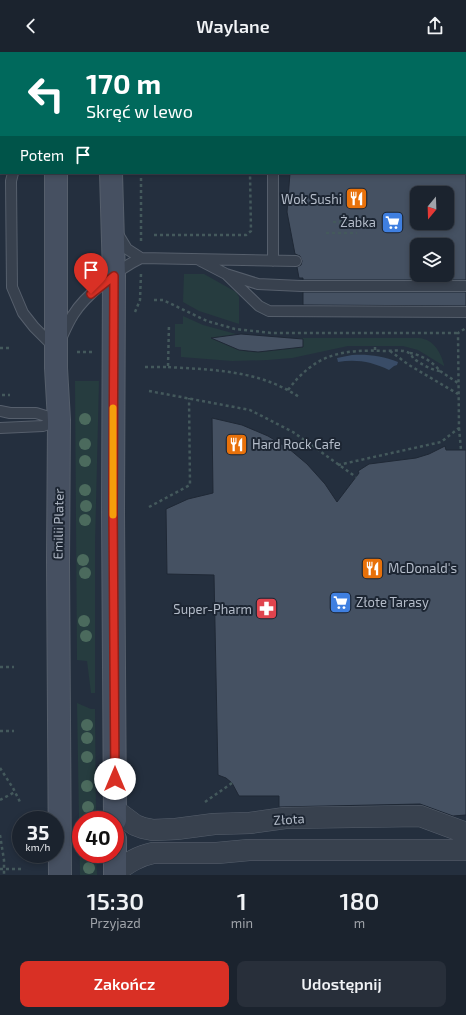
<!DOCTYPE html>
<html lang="pl">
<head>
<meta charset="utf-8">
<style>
	body { margin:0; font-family:"Exo 2",sans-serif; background:#282f3a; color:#f1f3f6; height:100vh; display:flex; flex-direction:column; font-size:15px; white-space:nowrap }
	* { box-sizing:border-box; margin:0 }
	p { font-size:13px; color:#a0a4aa }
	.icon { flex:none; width:22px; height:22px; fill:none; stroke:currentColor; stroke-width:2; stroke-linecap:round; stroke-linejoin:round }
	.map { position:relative; height:823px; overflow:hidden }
	.sheet { display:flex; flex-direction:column; background:#1b232e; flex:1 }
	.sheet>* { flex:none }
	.banner { position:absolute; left:0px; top:0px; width:466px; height:122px; box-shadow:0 2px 6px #0003,0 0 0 1px #39404a; background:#00695c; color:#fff; overflow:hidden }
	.needle { width:26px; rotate:199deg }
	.controls { position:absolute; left:410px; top:134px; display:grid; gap:8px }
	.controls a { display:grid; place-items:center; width:44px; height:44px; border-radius:8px; background:#1b232e; box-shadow:0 2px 6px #0003,0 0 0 1px #39404a; font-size:20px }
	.speed { position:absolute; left:12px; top:759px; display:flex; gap:8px; font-size:20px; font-weight:700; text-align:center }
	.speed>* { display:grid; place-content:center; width:52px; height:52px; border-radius:50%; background:#1b232e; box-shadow:0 2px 6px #0003,0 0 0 1px #39404a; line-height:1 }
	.speed small { font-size:10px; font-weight:400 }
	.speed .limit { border:6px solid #d22; background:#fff; color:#111 }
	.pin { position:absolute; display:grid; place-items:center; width:34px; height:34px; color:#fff; margin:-41px -17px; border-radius:50% 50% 50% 0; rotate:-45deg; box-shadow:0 0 4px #0007 }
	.pin .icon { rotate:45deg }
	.me { position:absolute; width:44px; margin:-22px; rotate:0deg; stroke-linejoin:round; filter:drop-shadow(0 0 3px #0008) }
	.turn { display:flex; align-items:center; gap:14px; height:84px; padding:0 20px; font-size:18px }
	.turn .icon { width:52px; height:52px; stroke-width:2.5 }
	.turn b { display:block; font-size:28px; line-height:34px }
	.then { display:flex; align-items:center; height:38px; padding:0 20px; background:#0003; gap:8px; font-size:15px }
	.eta { display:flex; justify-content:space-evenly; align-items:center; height:68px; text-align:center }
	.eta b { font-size:24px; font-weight:600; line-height:28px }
	.action { display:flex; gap:8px; margin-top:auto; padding:8px 20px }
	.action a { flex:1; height:46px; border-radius:8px; background:#d93025; color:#fff; font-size:16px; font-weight:600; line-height:46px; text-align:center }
	.action a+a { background:#282f3a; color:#f1f3f6 }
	header { display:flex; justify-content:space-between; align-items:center; height:52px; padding:0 20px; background:#1b232e; font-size:18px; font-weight:600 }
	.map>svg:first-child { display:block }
	.green { fill:#263c3f }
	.water { fill:#394c67 }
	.building { fill:#455162; stroke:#1f2835; fill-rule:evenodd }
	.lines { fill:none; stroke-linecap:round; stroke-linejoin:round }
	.lane-casing { stroke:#565f6c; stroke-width:12 }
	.street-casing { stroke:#565f6c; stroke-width:22 }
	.secondary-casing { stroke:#565f6c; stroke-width:24 }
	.path { stroke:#44595c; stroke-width:2.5; stroke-dasharray:3 3; stroke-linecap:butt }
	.lane { stroke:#38414e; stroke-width:10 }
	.street { stroke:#38414e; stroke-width:21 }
	.secondary { stroke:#465061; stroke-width:22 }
	.tree { fill:#4b6a5d }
	.route-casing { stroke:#8d1f18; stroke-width:10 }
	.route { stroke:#d93025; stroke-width:7 }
	.slow { stroke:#f59e0b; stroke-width:7 }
	.labels { text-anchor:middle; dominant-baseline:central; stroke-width:4; stroke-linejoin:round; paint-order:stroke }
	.poi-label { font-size:13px; fill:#b4bcc9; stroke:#1d2633; text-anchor:end }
	.street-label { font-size:13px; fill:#b4bcc9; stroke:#1d2633 }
</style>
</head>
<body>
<header><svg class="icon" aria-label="back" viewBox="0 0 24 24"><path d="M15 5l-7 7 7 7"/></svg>Waylane<svg class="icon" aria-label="share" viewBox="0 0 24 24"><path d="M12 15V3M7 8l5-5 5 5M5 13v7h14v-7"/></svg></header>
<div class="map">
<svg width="466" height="823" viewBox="0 0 466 823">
	<rect width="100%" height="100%" fill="#242f3e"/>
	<path class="green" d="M184,222H204L236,240L239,245V272L199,259L183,250Z
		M183,264L203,273L236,282L232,284L239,298C262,302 277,299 298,288L297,286H419C433,287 441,300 444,313V314L418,298L403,294H348L292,306L268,308L232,309L181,305V295H175V272H183Z
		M75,329H99L95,492V641H91L87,609L77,608Z
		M77,651L91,657H95L96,768H81V802H96L97,823H80Z"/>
	<path class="water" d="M352,303C368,302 383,304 398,310L397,313L394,314L389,318C372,310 357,307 338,310L337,306Z"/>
	<path class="building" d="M290,121H466V228H303V226H299L297,215L301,213L302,209L300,204L295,202L287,160ZM417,141H447V171H417ZM417,193H447V223H417Z
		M303,240H466V254L303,253Z
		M241,282L303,287V295L258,300L248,299L239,298L211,286Z
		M212,366L242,373L268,384L288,396L307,412L325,432L337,450L359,421L358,419L369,412L416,406L429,402L445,394L446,398H466V763L453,764L420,752L279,755V744H239L232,731L226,726L218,723L214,523L167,522L166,457L188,447L213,441Z"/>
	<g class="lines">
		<defs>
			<path id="lane" d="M272,0V1
				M13,121L11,129L12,235L23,261L34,275L56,297C62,286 66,274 73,263C85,243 120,216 141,206L296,209
				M273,121V209
				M118,182L127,197L141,206
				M199,208L226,222L258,232L301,234H466
				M227,223L259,254L269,259L466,260
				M0,359L10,361H36L59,368
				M0,376L43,374L59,368"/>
			<path id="street" d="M115,758L135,773L143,776L153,778L176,777L214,772L250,771L285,766L420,764L466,781
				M115,820C128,811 138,804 153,801H217L249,798H466"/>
			<path id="secondary" d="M55,0V1
				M108,0V1
				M56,121V316L59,368L58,510L60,823
				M111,121L114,224L113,460L115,768
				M115,787V823"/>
		</defs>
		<use href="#lane" class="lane-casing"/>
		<use href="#street" class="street-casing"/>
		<use href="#secondary" class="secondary-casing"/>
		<path class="path" d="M6,1V0
			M142,1V0
			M0,5H1
			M333,170H361
			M326,181H357
			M154,183H246L251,179L250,121
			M141,189V121
			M154,248H163L207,269L235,277L272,281H458
			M135,260L140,248L141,222
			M0,296H9
			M375,298V294
			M390,299L409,313L458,342
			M77,300H94
			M145,315H168L169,272
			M168,315C214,318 259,318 299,345
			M440,319L458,331
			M288,338C315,302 342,297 385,299C392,299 403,297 409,301C411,302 412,304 413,306C421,312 431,318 440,319C433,310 420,302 409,301
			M149,339L250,358L293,380L356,425
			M2,343H10
			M459,376L461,398
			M338,413L441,390L459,376L458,281L466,276
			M149,455L190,433L189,346
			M0,615H14
			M0,679H14
			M0,716L13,736L21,752
			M0,748L15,740
			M205,750L232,731
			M0,783L4,808V823
			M0,817H21"/>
		<use href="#lane" class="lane"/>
		<use href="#street" class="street"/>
		<use href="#secondary" class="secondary"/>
	</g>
	<g class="tree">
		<circle cx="85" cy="367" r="6"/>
		<circle cx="85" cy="392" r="6"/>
		<circle cx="85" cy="409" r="6"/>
		<circle cx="85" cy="438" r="6"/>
		<circle cx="86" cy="454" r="6"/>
		<circle cx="85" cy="468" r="6"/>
		<circle cx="83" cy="508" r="6"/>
		<circle cx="85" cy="521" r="6"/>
		<circle cx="84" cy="569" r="6"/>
		<circle cx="86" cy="584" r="6"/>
		<circle cx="87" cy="673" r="6"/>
		<circle cx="87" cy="686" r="6"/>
		<circle cx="87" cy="705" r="6"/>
		<circle cx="87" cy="734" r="6"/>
		<circle cx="88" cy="755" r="6"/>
		<circle cx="89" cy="816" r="6"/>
	</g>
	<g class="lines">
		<defs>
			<path id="route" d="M91,242L114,224L113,460L115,727"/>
		</defs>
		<use href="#route" class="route-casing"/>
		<use href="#route" class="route"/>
		<path class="slow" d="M113,463V356"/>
	</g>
	<defs>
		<symbol id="restaurant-square" viewBox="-11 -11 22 22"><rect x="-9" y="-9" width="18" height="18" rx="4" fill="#e8710a" stroke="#1d2633"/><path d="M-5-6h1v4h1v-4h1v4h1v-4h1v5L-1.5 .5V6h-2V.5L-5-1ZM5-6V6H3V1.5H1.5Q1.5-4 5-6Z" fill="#fff"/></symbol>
		<symbol id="supermarket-square" viewBox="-11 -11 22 22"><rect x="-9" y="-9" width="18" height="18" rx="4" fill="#3f7fe0" stroke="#1d2633"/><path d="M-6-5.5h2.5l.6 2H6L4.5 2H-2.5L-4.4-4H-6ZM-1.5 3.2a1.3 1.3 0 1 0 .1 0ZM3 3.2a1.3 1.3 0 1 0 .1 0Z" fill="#fff"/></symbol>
		<symbol id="pharmacy-square" viewBox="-11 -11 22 22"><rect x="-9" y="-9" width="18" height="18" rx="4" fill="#e0444e" stroke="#1d2633"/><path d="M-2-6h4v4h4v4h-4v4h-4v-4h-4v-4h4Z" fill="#fff"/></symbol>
	</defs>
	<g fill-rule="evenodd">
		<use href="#restaurant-square" x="344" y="134" width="25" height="25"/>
		<use href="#supermarket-square" x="380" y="158" width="25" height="25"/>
		<use href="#restaurant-square" x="224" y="380" width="25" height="25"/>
		<use href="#restaurant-square" x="360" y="504" width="25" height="25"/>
		<use href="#supermarket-square" x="328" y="538" width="25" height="25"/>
		<use href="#pharmacy-square" x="254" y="544" width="25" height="25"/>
	</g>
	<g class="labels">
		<g class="poi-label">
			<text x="342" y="147">Wok Sushi</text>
			<text x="376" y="170">Żabka</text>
			<text x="252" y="392" text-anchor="start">Hard Rock Cafe</text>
			<text x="388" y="516" text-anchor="start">McDonald's</text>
			<text x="356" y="550" text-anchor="start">Złote Tarasy</text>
			<text x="252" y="557">Super-Pharm</text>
		</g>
		<g class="street-label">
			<text transform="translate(58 472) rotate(-89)">Emilii Plater</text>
			<text transform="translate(289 767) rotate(-4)">Złota</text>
		</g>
	</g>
</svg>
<div class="controls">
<a><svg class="needle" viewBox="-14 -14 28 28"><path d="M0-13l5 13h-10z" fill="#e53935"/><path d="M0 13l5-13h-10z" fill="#a0a4aa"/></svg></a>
<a><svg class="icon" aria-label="layers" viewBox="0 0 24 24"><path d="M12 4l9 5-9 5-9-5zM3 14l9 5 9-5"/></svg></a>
</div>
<div class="speed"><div>35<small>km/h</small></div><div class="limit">40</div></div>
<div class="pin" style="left:91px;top:242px;background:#d93025"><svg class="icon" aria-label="arrive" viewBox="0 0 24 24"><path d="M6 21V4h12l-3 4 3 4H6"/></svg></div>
<svg class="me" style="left:115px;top:727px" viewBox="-20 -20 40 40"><circle r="19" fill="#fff"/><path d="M0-13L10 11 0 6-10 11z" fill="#d93025"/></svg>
<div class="banner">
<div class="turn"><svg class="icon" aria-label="left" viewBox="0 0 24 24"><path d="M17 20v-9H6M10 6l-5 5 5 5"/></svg><div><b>170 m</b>Skręć w lewo</div></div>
<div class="then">Potem<svg class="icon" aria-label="arrive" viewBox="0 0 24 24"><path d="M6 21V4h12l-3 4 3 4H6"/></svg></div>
</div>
</div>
<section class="sheet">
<div class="eta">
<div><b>15:30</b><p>Przyjazd</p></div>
<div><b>1</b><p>min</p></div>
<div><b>180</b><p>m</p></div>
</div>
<div class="action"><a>Zakończ</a><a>Udostępnij</a></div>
</section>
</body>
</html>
